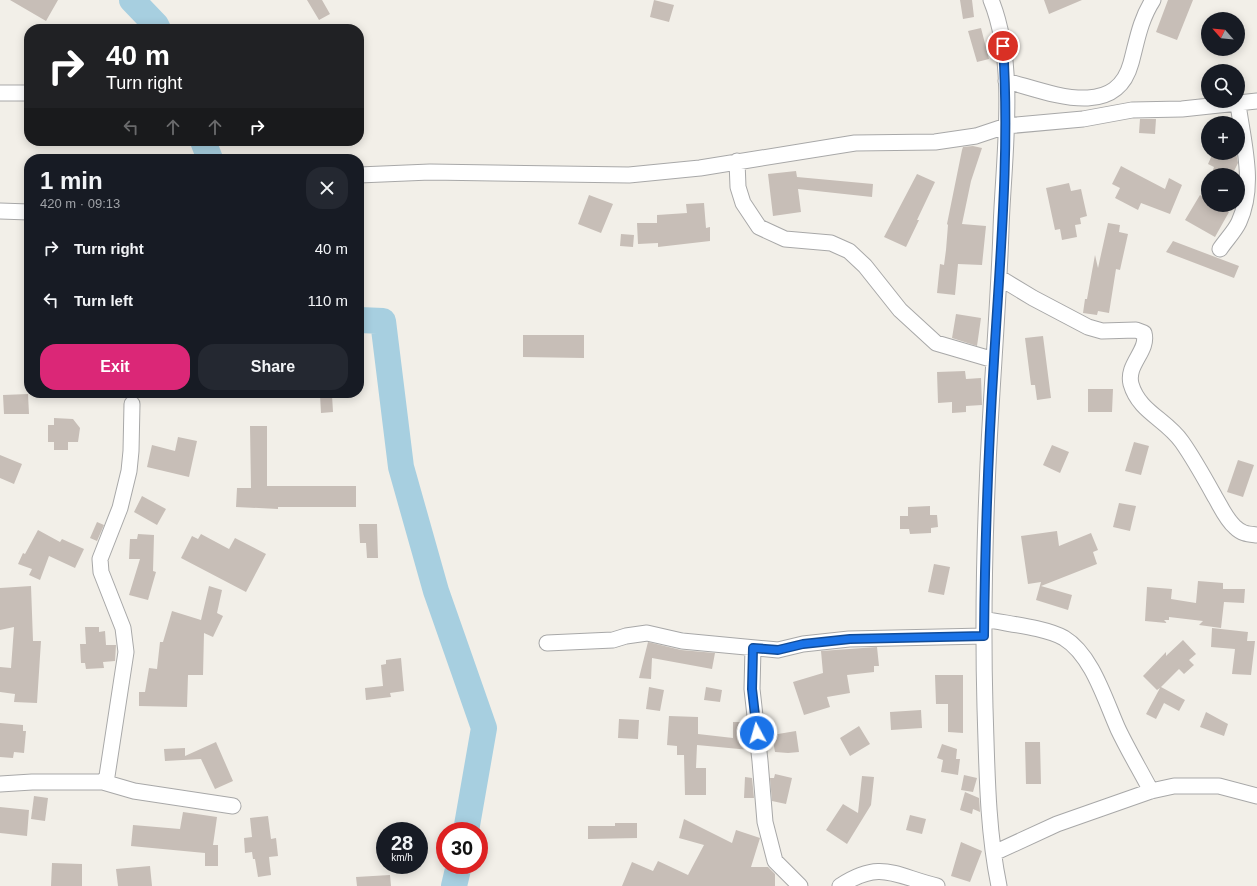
<!DOCTYPE html>
<html lang="en">
<head>
<meta charset="utf-8">
<style>
	body { margin:0; font-family:Helvetica,sans-serif; background:#242831; color:#f1f3f6; height:100vh; display:flex; flex-direction:column; font-size:15px; white-space:nowrap }
	* { box-sizing:border-box; margin:0 }
	p { font-size:13px; color:#9ea1a6 }
	.icon { flex:none; width:22px; height:22px; fill:none; stroke:currentColor; stroke-width:2; stroke-linecap:round; stroke-linejoin:round }
	.map { position:relative; flex:1; overflow:hidden }
	.side { position:absolute; left:24px; top:154px; width:340px; height:244px; display:flex; flex-direction:column; background:#171b24; border-radius:16px; box-shadow:0 2px 10px #0003 }
	.side>* { flex:none }
	.hud { position:absolute; left:24px; top:24px; width:340px; height:122px; border-radius:16px; box-shadow:0 2px 10px #0003; background:#202124; color:#fff; overflow:hidden }
	.needle { width:26px; rotate:297deg }
	.fabs { position:absolute; left:1201px; top:12px; display:grid; gap:8px }
	.fabs a { display:grid; place-items:center; width:44px; height:44px; border-radius:50%; background:#171b24; box-shadow:0 2px 10px #0003; font-size:20px }
	.speed { position:absolute; left:376px; top:822px; display:flex; gap:8px; font-size:20px; font-weight:700; text-align:center }
	.speed>* { display:grid; place-content:center; width:52px; height:52px; border-radius:50%; background:#171b24; box-shadow:0 2px 10px #0003; line-height:1 }
	.speed small { font-size:10px; font-weight:400 }
	.speed .limit { border:6px solid #d22; background:#fff; color:#111 }
	.pin { position:absolute; display:grid; place-items:center; width:34px; height:34px; color:#fff; margin:-17px; border:2px solid #fff; border-radius:50%; box-shadow:0 1px 4px #0007 }
	.me { position:absolute; width:44px; margin:-22px; rotate:354deg; stroke-linejoin:round; filter:drop-shadow(0 0 3px #0008) }
	.turn { display:flex; align-items:center; gap:14px; height:84px; padding:0 16px; font-size:18px }
	.turn .icon { width:52px; height:52px; stroke-width:2.5 }
	.turn b { display:block; font-size:28px; line-height:34px }
	.lanes { display:flex; align-items:center; height:38px; padding:0 16px; background:#0003; justify-content:center; gap:20px; direction:ltr }
	.lanes .off { opacity:.35 }
	.round { display:grid; place-items:center; flex:none; width:42px; height:42px; border-radius:16px; background:#242831 }
	.overview { display:flex; align-items:center; justify-content:space-between; height:68px; padding:0 16px }
	h1 { font-size:24px; font-weight:700; line-height:30px }
	.action { display:flex; gap:8px; margin-top:auto; padding:8px 16px }
	.action a { flex:1; height:46px; border-radius:16px; background:#db2777; color:#fff; font-size:16px; font-weight:700; line-height:46px; text-align:center }
	.action a+a { background:#242831; color:#f1f3f6 }
	ul { padding:0; list-style:none }
	li { display:flex; align-items:center; gap:12px; height:52px; padding:0 16px }
	li div { flex:1 }
	li b { display:block; font-size:15px }
	li em { font-style:normal }
	.map>svg:first-child { display:block }
	.lines { fill:none; stroke-linecap:round; stroke-linejoin:round }
	.river { stroke:#a7cfe0; stroke-width:26 }
	.building { fill:#c7beb7 }
	.street-casing { stroke:#a8a8a8; stroke-width:17 }
	.street { stroke:#fff; stroke-width:15 }
	.route-casing { stroke:#114b97; stroke-width:10 }
	.route { stroke:#1a73e8; stroke-width:7 }
</style>
</head>
<body>
<div class="map">
<svg width="1257" height="886" viewBox="0 0 1257 886">
	<rect width="100%" height="100%" fill="#f2efe8"/>
	<g class="lines">
		<path class="river" d="M132,0L156,25L158,29
			M203,141L210,159
			M359,320L383,321L401,467L436,591L484,728L466,831
			M454,886L459,865"/>
	</g>
	<path class="building" d="M10,0H58L46,21Z
		M307,0H322L330,14L319,20Z
		M654,0L674,5L669,22L650,17Z
		M960,0H972L974,17L963,19Z
		M1044,0H1082L1049,14Z
		M1168,0H1193L1177,40L1156,32Z
		M981,28L989,59L977,62L968,31Z
		M1140,119H1156L1155,134L1139,133Z
		M973,146L982,148L971,181L962,224L986,226L982,265L958,264L955,295L937,293L940,264L944,265L946,250L948,225L947,224L962,150L963,147Z
		M1213,153H1236L1238,163L1232,175H1211L1214,167L1208,164Z
		M1121,166L1165,189L1169,178L1182,185L1170,214L1141,203L1138,210L1115,198L1120,188L1112,184Z
		M796,171L797,177L873,184L872,197L798,189L801,212L773,216L768,174Z
		M917,174L935,182L917,220H919L906,247L884,237Z
		M1069,183L1071,191L1081,189L1087,216L1080,218L1081,224L1075,225L1077,237L1062,240L1060,229L1055,230L1046,188Z
		M589,195L613,204L601,233L578,224Z
		M1200,195L1208,200V205H1216L1229,212L1215,237L1185,220Z
		M704,203L706,228L710,227V241L658,247V243L638,244L637,223H657V215L687,213L686,204Z
		M1108,223L1120,225L1119,232L1128,234L1120,270L1116,269L1109,313L1098,311L1097,315L1083,313L1085,299H1087L1095,255L1098,268Z
		M621,234L634,235L633,247L620,246Z
		M1173,241L1239,266L1234,278L1166,252Z
		M956,314L981,318L977,346L952,338Z
		M523,335H584V358L523,357Z
		M1043,336L1051,398L1037,400L1035,385H1031L1025,338Z
		M965,371L966,379L981,378L982,405L966,406V412L952,413V402L938,403L937,372Z
		M1088,389H1113L1112,412H1088Z
		M28,394L29,414H4L3,395Z
		M320,395H332L333,412L321,413Z
		M54,418L73,419L80,428L78,442H68V450H54V442H48V425H54Z
		M250,426H267V486H356V507H278V509L236,507L237,488H251Z
		M178,437L197,441L189,477L147,467L152,445L175,451Z
		M1134,442L1149,446L1141,475L1125,471Z
		M1052,445L1069,452L1060,473L1043,465Z
		M0,455L22,464L14,484L0,478Z
		M1238,460L1254,465L1243,497L1227,492Z
		M142,496L166,509L157,525L134,512Z
		M1119,503L1136,506L1130,531L1113,527Z
		M930,506V515H937L938,527L931,528V533L910,534L909,529H900V516H908V507Z
		M97,522L104,525L97,541L90,538Z
		M359,524H377L378,558H367L366,543H360Z
		M38,530L60,542L62,539L84,549L75,568L49,556L40,580L29,575L32,569L18,564L23,553L25,554Z
		M1057,531L1059,546L1091,533L1098,550L1093,552L1097,564L1041,586L1072,595L1068,610L1036,600L1041,582L1028,584L1021,536Z
		M138,534L154,535L153,571L156,572L148,600L129,595L140,559H129L130,539H137Z
		M201,534L229,549L235,538L266,554L246,592L181,558L192,536L198,539Z
		M934,564L950,567L944,595L928,592Z
		M1198,581L1223,583V589H1245L1244,603L1224,602L1221,628L1199,625L1203,621L1169,617V620H1164L1167,623L1145,621L1147,587L1172,589L1171,599L1196,603Z
		M31,586L33,641H41L37,703L14,702L15,694L0,692V667L11,668L14,627L0,630V588Z
		M209,586L222,590L217,613L223,616L213,637L204,633L203,675H188L187,707L139,706V692H145L149,668L157,669L160,642H163L172,611L201,620Z
		M85,627H99V632L105,631L106,645H116L115,661L103,662L104,668L86,669L85,663H81L80,644H86Z
		M1212,628L1248,632L1247,641H1255L1251,675L1232,674L1235,649L1211,647Z
		M1183,640L1196,654L1189,660L1194,665L1184,674L1179,669L1161,687L1185,700L1179,711L1164,703L1156,719L1146,714L1160,688L1157,690L1143,676L1166,652V656Z
		M648,642L681,650L715,653L712,669L652,658L651,679L639,678Z
		M877,647L879,666H874V672L847,675L850,693L827,697L830,707L804,715L793,682L823,673L821,651Z
		M401,658L404,691L390,693L391,697L366,700L365,688L383,686L381,665L386,664V660Z
		M935,675H963V733L948,732V704H936Z
		M649,687L664,690L660,711L646,709Z
		M706,687L722,690L720,702L704,700Z
		M921,710L922,728L891,730L890,712Z
		M1206,712L1228,724L1224,736L1200,727Z
		M669,716L698,717V734L733,738V722H747L750,750L697,745L696,768H706V795H685L684,755H677V746L667,745Z
		M619,719L639,720L638,739L618,738Z
		M0,723L23,725V731H26L24,753L14,752L13,758L0,757Z
		M859,726L870,744L850,756L840,738Z
		M796,731L799,752L788,753L775,752L772,735Z
		M216,742L233,781L215,789L201,759L165,761L164,749L185,748V756Z
		M1025,742H1040L1041,784H1026Z
		M942,744L957,749L956,759H960L958,775L941,772L943,760L937,758Z
		M775,774L792,778L786,804L772,801L770,778H774Z
		M964,775L977,778L973,792L961,790Z
		M862,776L874,777L871,805L847,844L826,830L843,804L858,813Z
		M745,777L752,778L754,798H744Z
		M965,792L979,798L980,812L973,809L972,814L960,810Z
		M34,796L48,798L45,821L31,819Z
		M0,807L29,810L27,836L0,833Z
		M183,812L217,817L213,845H218V866H205V853L131,846L133,825L180,829Z
		M910,815L926,819L922,834L906,830Z
		M268,816L271,839L276,838L278,856L269,857L271,875L258,877L255,859H253L252,852L245,853L244,838L252,837L250,818Z
		M684,819L732,843L736,830L760,838L751,867H768L775,874V886H622L632,862L653,871L658,861L688,875L704,845L679,838Z
		M615,823H637V838L588,839V826H615Z
		M961,842L982,851L970,882L951,876Z
		M52,863L82,864V886H51Z
		M150,866L152,886H118L116,869Z
		M390,875L391,886H357L356,877Z"/>
	<g class="lines">
		<defs>
			<path id="street" d="M991,0C1018,66 1003,160 1001,230C998,317 990,403 987,489C984,562 983,635 985,708C987,767 987,828 999,886
				M1006,81C1046,91 1115,122 1131,63C1137,41 1140,20 1153,0
				M0,93H29
				M737,161L738,187L743,203L759,227L785,239L831,243L849,251L865,266L900,310L936,343L994,360
				M359,175L430,172L629,175L700,168L855,143L935,142L976,136L1006,126L1083,119L1132,110L1182,109L1257,101
				M0,211L29,212
				M1220,249C1226,240 1235,231 1239,222C1256,185 1243,142 1238,104
				M1000,278L1033,298L1088,327L1102,331L1136,330L1144,333C1149,351 1126,364 1131,384C1139,412 1166,419 1182,442C1194,459 1205,479 1215,497C1221,507 1226,519 1235,527C1242,534 1248,534 1257,535
				M984,619C1007,624 1044,627 1064,638C1092,655 1105,700 1118,729C1128,750 1140,770 1151,791
				M547,643L613,640L626,636L647,633L682,641L778,650L803,644L849,639L984,636
				M753,648L752,689L760,761L765,822L775,861L800,886
				M103,782L134,791L233,806
				M0,784L32,782H103L107,776L126,652L123,628L101,572L100,559L120,508L129,471L131,451L132,404
				M994,853L1057,824L1151,791L1174,786H1219L1257,796
				M840,886C881,859 895,876 937,886"/>
		</defs>
		<use href="#street" class="street-casing"/>
		<use href="#street" class="street"/>
	</g>
	<g class="lines">
		<defs>
			<path id="route" d="M757,733L752,689L753,648L778,650L803,644L850,639L984,636C985,544 988,452 994,360C1000,256 1010,151 1003,46"/>
		</defs>
		<use href="#route" class="route-casing"/>
		<use href="#route" class="route"/>
	</g>
</svg>
<div class="fabs">
<a><svg class="needle" viewBox="-14 -14 28 28"><path d="M0-13l5 13h-10z" fill="#e53935"/><path d="M0 13l5-13h-10z" fill="#9ea1a6"/></svg></a>
<a><svg class="icon" aria-label="search" viewBox="0 0 24 24"><circle cx="10" cy="10" r="6"/><path d="M15 15l6 6"/></svg></a>
<a>+</a>
<a>−</a>
</div>
<div class="speed"><div>28<small>km/h</small></div><div class="limit">30</div></div>
<div class="pin" style="left:1003px;top:46px;background:#d93025"><svg class="icon" aria-label="arrive" viewBox="0 0 24 24"><path d="M6 21V4h12l-3 4 3 4H6"/></svg></div>
<svg class="me" style="left:757px;top:733px" viewBox="-20 -20 40 40"><circle r="17" fill="#1a73e8" stroke="#fff" stroke-width="3"/><path d="M0-11L8 9 0 5-8 9z" fill="#fff"/></svg>
<div class="hud">
<div class="turn"><svg class="icon" aria-label="right" viewBox="0 0 24 24"><path d="M7 20v-9h11M14 6l5 5-5 5"/></svg><div><b>40 m</b>Turn right</div></div>
<div class="lanes"><svg class="icon off" aria-label="left" viewBox="0 0 24 24"><path d="M17 20v-9H6M10 6l-5 5 5 5"/></svg><svg class="icon off" aria-label="ahead" viewBox="0 0 24 24"><path d="M12 20V5M6 11l6-6 6 6"/></svg><svg class="icon off" aria-label="ahead" viewBox="0 0 24 24"><path d="M12 20V5M6 11l6-6 6 6"/></svg><svg class="icon" aria-label="right" viewBox="0 0 24 24"><path d="M7 20v-9h11M14 6l5 5-5 5"/></svg></div>
</div>
<section class="side">
<div class="overview"><div><h1>1 min</h1><p>420 m · 09:13</p></div><a class="round"><svg class="icon" aria-label="close" viewBox="0 0 24 24"><path d="M6 6l12 12M18 6L6 18"/></svg></a></div>
<ul>
<li><svg class="icon" aria-label="right" viewBox="0 0 24 24"><path d="M7 20v-9h11M14 6l5 5-5 5"/></svg><div><b>Turn right</b></div><em>40 m</em></li>
<li><svg class="icon" aria-label="left" viewBox="0 0 24 24"><path d="M17 20v-9H6M10 6l-5 5 5 5"/></svg><div><b>Turn left</b></div><em>110 m</em></li>
</ul>
<div class="action"><a>Exit</a><a>Share</a></div>
</section>
</div>
</body>
</html>
